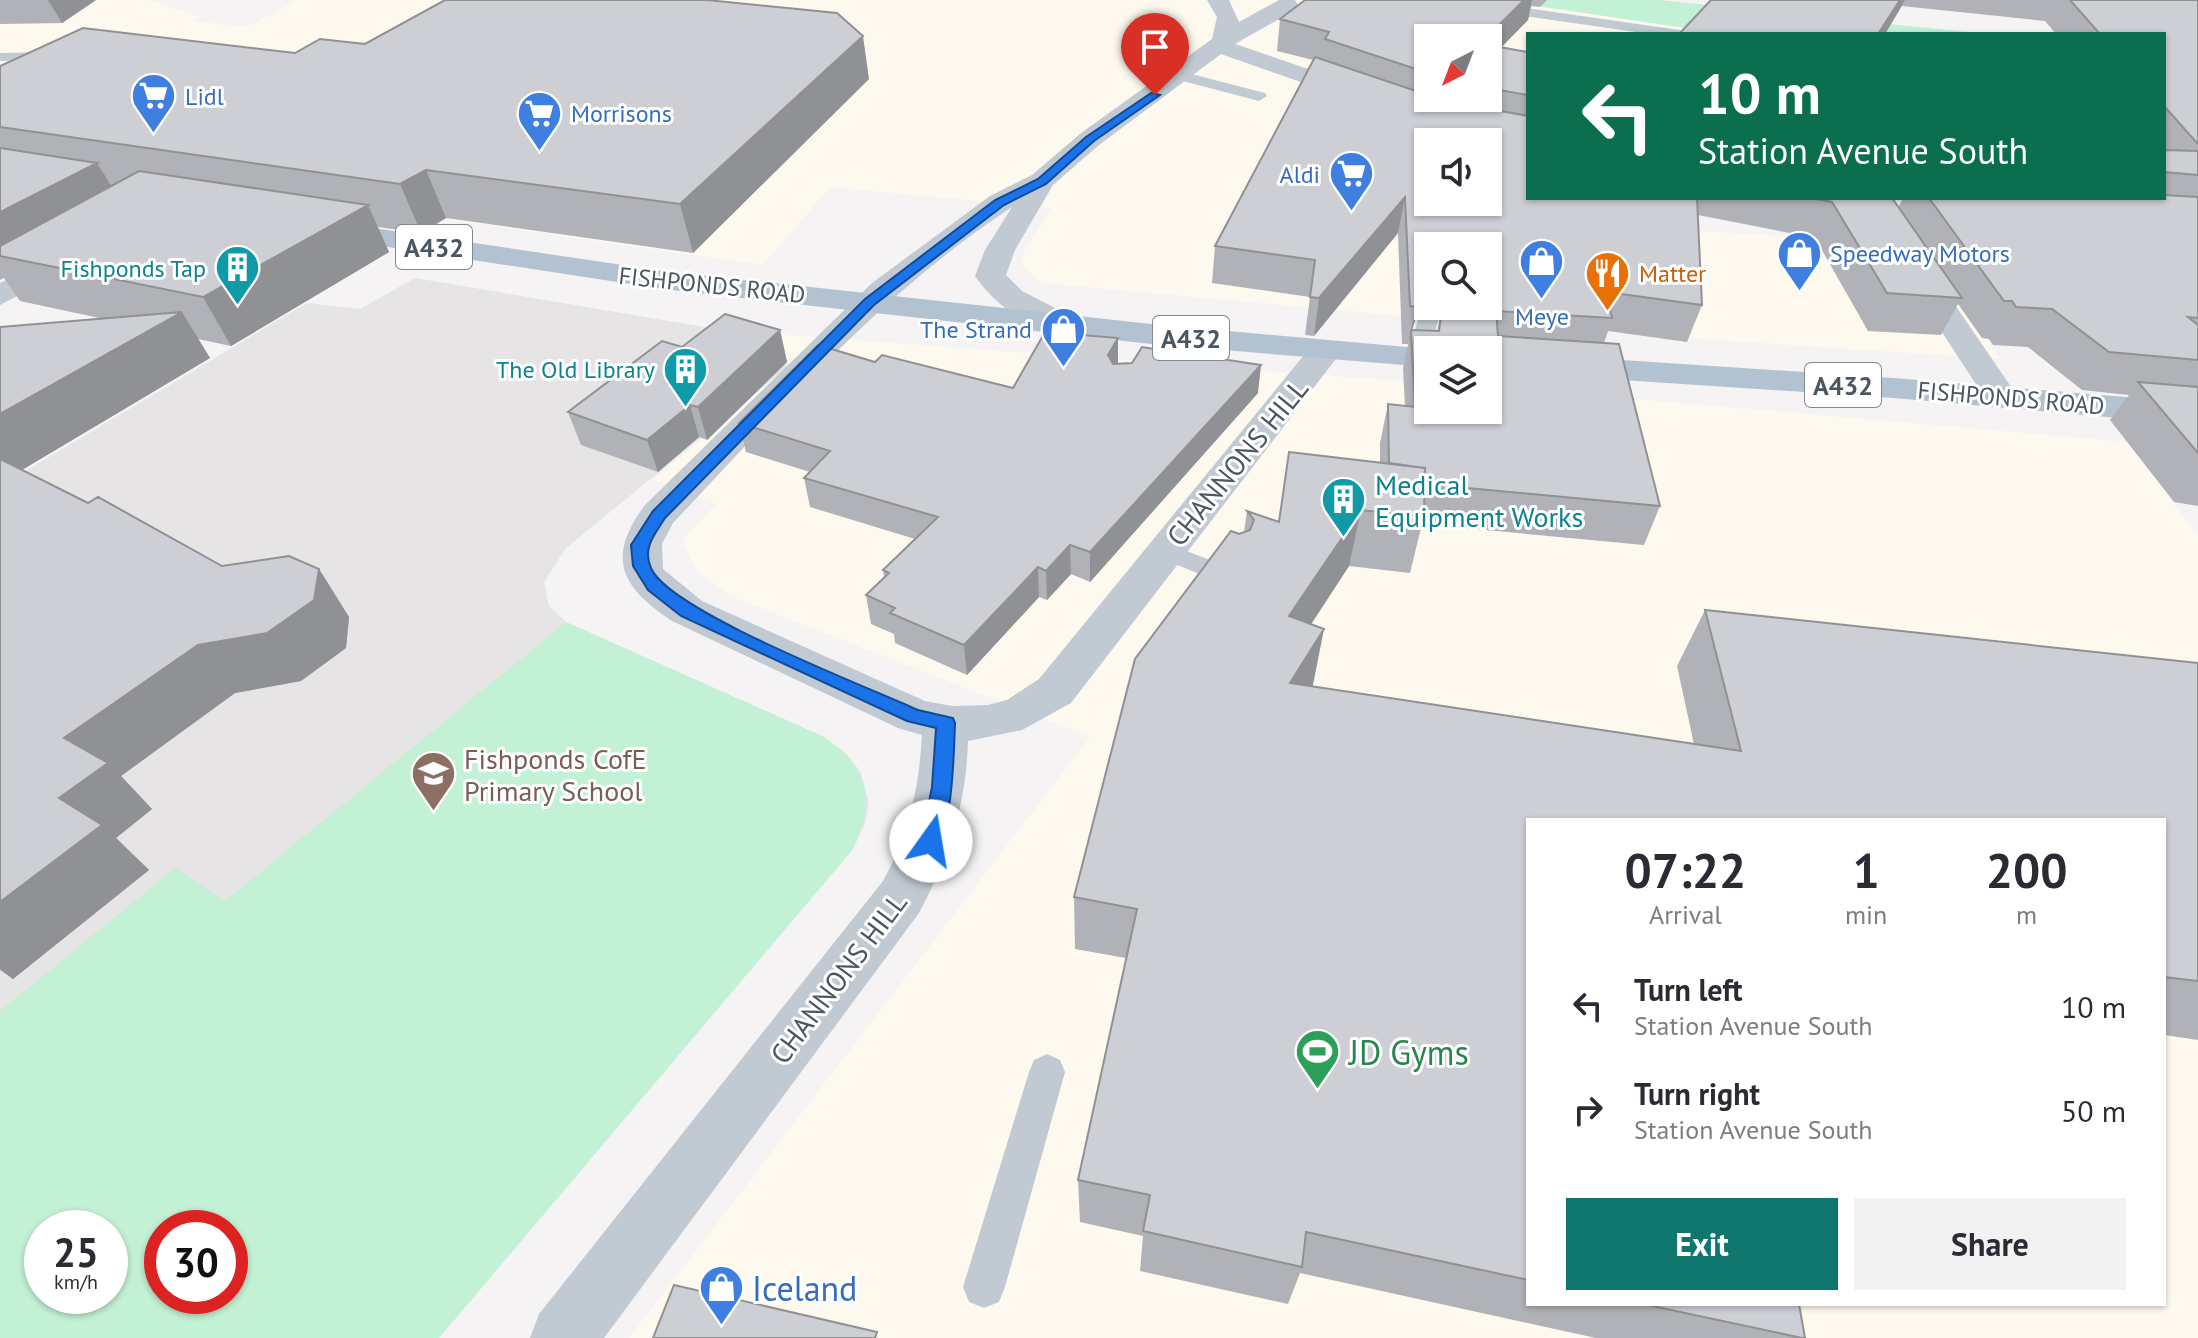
<!DOCTYPE html>
<html lang="en">
<head>
<meta charset="utf-8">
<style>
	body { margin:0; font-family:"PT Sans",sans-serif; background:#f2f2f3; color:#2b2b33; height:100vh; display:flex; flex-direction:column; font-size:30px; white-space:nowrap }
	* { box-sizing:border-box; margin:0 }
	p { font-size:26px; color:#7c7c81 }
	.icon { flex:none; width:44px; height:44px; fill:none; stroke:currentColor; stroke-width:2; stroke-linecap:round; stroke-linejoin:round }
	.map { position:relative; flex:1; overflow:hidden }
	.details { position:absolute; left:1526px; top:818px; width:640px; height:488px; display:flex; flex-direction:column; background:#fff; border-radius:0px; box-shadow:0 2px 6px #0004 }
	.details>* { flex:none }
	.top-card { position:absolute; left:1526px; top:32px; width:640px; height:168px; border-radius:0px; box-shadow:0 2px 6px #0004; background:#0b6e4f; color:#fff; overflow:hidden }
	.needle { width:52px; rotate:222deg }
	.buttons { position:absolute; left:1414px; top:24px; display:grid; gap:16px }
	.buttons a { display:grid; place-items:center; width:88px; height:88px; border-radius:0px; background:#fff; box-shadow:0 2px 6px #0004; font-size:40px }
	.speed { position:absolute; left:24px; top:1210px; display:flex; gap:16px; font-size:40px; font-weight:700; text-align:center }
	.speed>* { display:grid; place-content:center; width:104px; height:104px; border-radius:50%; background:#fff; box-shadow:0 2px 6px #0004; line-height:1 }
	.speed small { font-size:20px; font-weight:400 }
	.speed .limit { border:12px solid #d22; background:#fff; color:#111 }
	.pin { position:absolute; display:grid; place-items:center; width:68px; height:68px; color:#fff; margin:-82px -34px; border-radius:50% 50% 50% 0; rotate:-45deg; box-shadow:0 0 8px #0007 }
	.pin .icon { rotate:45deg }
	.me { position:absolute; width:88px; margin:-44px; rotate:13deg; stroke-linejoin:round; filter:drop-shadow(0 0 6px #0008) }
	.turn { display:flex; align-items:center; gap:28px; height:168px; padding:0 40px; font-size:36px }
	.turn .icon { width:104px; height:104px; stroke-width:2.5 }
	.turn b { display:block; font-size:56px; line-height:68px }
	.eta { display:flex; justify-content:space-evenly; align-items:center; height:136px; text-align:center }
	.eta b { font-size:48px; font-weight:700; line-height:56px }
	.button { display:flex; gap:16px; margin-top:auto; padding:16px 40px }
	.button a { flex:1; height:92px; border-radius:0px; background:#0f766e; color:#fff; font-size:32px; font-weight:700; line-height:92px; text-align:center }
	.button a+a { background:#f2f2f3; color:#2b2b33 }
	ul { padding:0; list-style:none }
	li { display:flex; align-items:center; gap:24px; height:104px; padding:0 40px }
	li div { flex:1 }
	li b { display:block; font-size:30px }
	li em { font-style:normal }
	.map>svg:first-child { display:block }
	.commercial { fill:#fdf9ef; fill-rule:evenodd }
	.education { fill:#e6e4e5; fill-rule:evenodd }
	.green { fill:#c3f1d5; fill-rule:evenodd }
	.lines { fill:none; stroke-linecap:round; stroke-linejoin:round }
	.lane { fill:#c1cad2; fill-rule:evenodd }
	.street { fill:#c1cad2; fill-rule:evenodd }
	.primary { fill:#b3c2d1; fill-rule:evenodd }
	.wall { fill:#b0b2b7; fill-rule:evenodd }
	.shaded-wall { fill:#909195 }
	.building { fill:#cdcfd5; stroke:#909195; stroke-width:2; fill-rule:evenodd }
	.route { fill:#1a73e8; stroke:#114b97; stroke-width:2 }
	.labels { text-anchor:middle; dominant-baseline:central; stroke-width:6; stroke-linejoin:round; paint-order:stroke }
	.far-shop-label { font-size:24px; fill:#366cbe; stroke:#fff; text-anchor:start }
	.far-culture-label { font-size:24px; fill:#0d838f; stroke:#fff; text-anchor:end }
	.far-food-label { font-size:24px; fill:#c56008; stroke:#fff; text-anchor:start }
	.far-street-label { font-size:24px; fill:#4a5661; stroke:#fff }
	.shield { fill:#fff; stroke:#808990; stroke-width:2 }
	.shield-label { font-size:26px; font-weight:bold; fill:#4a5661 }
	.street-label { font-size:28px; fill:#4a5661; stroke:#fff }
	.culture-label { font-size:28px; fill:#0d838f; stroke:#fff; text-anchor:start }
	.education-label { font-size:28px; fill:#785e54; stroke:#fff; text-anchor:start }
	.near-leisure-label { font-size:34px; fill:#27864d; stroke:#fff; text-anchor:start }
	.near-shop-label { font-size:34px; fill:#366cbe; stroke:#fff; text-anchor:start }
</style>
</head>
<body>
<div class="map">
<svg width="2198" height="1338" viewBox="0 0 2198 1338">
	<rect width="100%" height="100%" fill="#f5f3f3"/>
	<path class="commercial" d="M34,0H150L200,17L194,21L246,27L297,0H1498L1725,34H1528V77L1488,38H1428L1337,75L1488,142H1428V202H1486L1428,246V306H1449L1443,320L1042,283L1025,269L1022,255L1051,208L830,187L763,265L0,155V21Z
		M1652,228L1914,244L2001,359L1684,338Z
		M722,330L1428,383V410H1488L1625,398L2129,442L2198,536V1338H629L1090,737L730,596L697,571L682,540L716,504L653,480L789,365L710,341ZM1528,820H2164V1304H1528Z"/>
	<path class="education" d="M415,278L722,330L710,341L790,365L566,548L544,582L549,606L566,622L824,737L846,753L860,771L869,803L865,823L853,849L439,1338H0V486L307,303L360,309ZM42,1228H110V1296H42ZM162,1228H230V1296H162Z"/>
	<path class="green" d="M1498,0H1660L1986,34H1725Z
		M566,622L824,737C870,770 876,798 853,849L439,1338H0V1011L175,868L225,901ZM42,1228H110V1296H42ZM162,1228H230V1296H162Z"/>
	<g class="lines">
		<path class="lane" d="M1434,0H1470L1680,30L1687,34H1650L1441,4Z
			M0,53L59,52L66,56L59,60L0,61Z
			M1180,71L1265,93L1267,96L1259,101L1175,79L1172,76Z
			M1452,202H1470L1458,246H1440Z
			M1428,301V306H1442L1428,358L1418,363L1407,357L1422,306Z
			M1166,543L1241,572L1245,578L1241,584L1232,587L1157,557L1153,551L1157,545Z
			M1047,1054L1060,1060L1065,1072L1005,1287L999,1302L984,1308L969,1302L963,1287L1029,1072L1034,1060Z"/>
		<path class="street" d="M1207,0H1229L1239,22L1279,0H1295L1298,5L1295,10L1235,44L1370,90L1373,95L1370,100H1352L1221,54L1099,145L1053,185L1015,250L1006,275L1022,291L1067,314L1072,321L1067,328C1034,336 992,302 975,276L985,250L1012,207C882,292 779,411 673,523L662,544L663,569L702,601L925,701L952,706L988,705L1007,700L1039,679L1313,344L1325,341L1337,344L1342,351L1071,703L1022,730L968,741C966,805 949,857 919,913L604,1338H530L539,1314L883,881C909,835 919,788 922,735L898,728L672,621C620,586 606,558 645,505L872,283L990,196L1032,175L1081,133L1212,39L1217,17Z
			M1854,198H1882L2018,397L2013,404L2001,407L1989,404Z
			M64,251L75,254L79,260L75,266L0,305V283Z"/>
		<path class="primary" d="M326,221L663,271L1151,324L1440,350H1428V367L1151,344L663,289L316,236L311,230L316,224Z
			M1488,351L1894,378L2198,403V425L1894,398L1488,371Z"/>
	</g>
	<path class="wall" d="M0,0H96L62,23L0,24Z
		M1305,0H1547L1540,7L1531,6L1528,20L1501,47L1528,52V198H1892L1898,208L1903,198H2164V34H2056L2045,21L1902,6L1885,34H1679L1711,0H2198V506L2174,502L2110,420L2129,395L2082,390L2028,347L1993,345L1989,339L1982,338L1958,304L1941,335L1868,331L1815,238L1698,215L1702,305L1687,342L1608,331L1604,343L1660,506L1644,545L1422,524L1410,573L1349,566L1311,624L1313,686L1694,744L1677,666L1705,610L2198,663V1040L2164,1035V820H1528V1304H1799L1805,1338H1596L1300,1273L1288,1304L1140,1271L1143,1236L1080,1222L1078,1180L1126,958L1075,949L1074,897L1239,534L1244,532L1247,511L1279,522L1380,462V443L1388,404L1405,406L1403,368L1410,336L1408,344H1402L1398,233L1314,336L1305,335L1310,297L1212,283L1215,246L1313,60L1277,51L1280,19ZM1428,38H1488V98H1428ZM1428,142H1488L1468,212L1448,213L1447,212L1450,202H1428ZM1428,246H1488L1444,306L1437,331L1412,330L1420,304Z
		M365,44L869,79L693,253L446,218L421,233L378,227L389,252L231,346L198,339L210,358L22,470L88,503L222,566L319,569L349,617L346,648L301,681L235,693L121,776L152,809L116,838L149,870L13,979L0,970V327L104,319L20,301L4,278L0,280V66L295,53Z
		M780,330L787,362L707,440L699,437L658,472L581,445L568,412L682,347Z
		M1118,338V364L1258,393L1090,582L1071,574L1047,600L1039,597L967,675L895,643L894,634L871,624L866,595L884,577L883,570L915,539L810,507L804,478L810,472L746,452L739,423L875,362L1013,388Z"/>
	<path class="shaded-wall" d="M48,0H96L62,23Z
		M1524,0H1532L1528,20L1488,61V38H1486Z
		M1900,0H1905L1885,34H1878Z
		M863,36L869,79L693,253L680,204Z
		M97,163L127,211L0,256V212Z
		M426,170L446,218L421,233L400,184Z
		M1405,197L1398,233L1314,336L1319,298Z
		M368,205L389,252L231,346L203,297Z
		M1428,267V298L1420,304L1408,344L1416,307Z
		M182,312L210,358L0,483V414Z
		M780,330L787,362L707,440L698,407Z
		M1118,338V366L1107,383L1108,355Z
		M1261,365L1258,393L1090,582V552Z
		M690,405L699,437L658,472L647,440Z
		M1361,510L1349,566L1280,672L1289,616Z
		M1070,545L1071,574L1047,600L1046,571Z
		M1038,567L1039,597L967,675L964,645Z
		M319,569L349,617L346,648L301,681L235,693L121,776L152,809L116,838L149,870L13,979L0,969V902L59,798L64,738L198,645Z
		M1324,629L1313,685L1280,738L1290,683Z"/>
	<path class="building" d="M445,0H707L837,13L863,36L680,204L426,170L400,184L0,127V66L83,28L295,53L320,39L365,44Z
		M1305,0H1524L1486,38H1428V73L1325,39L1329,32L1280,19Z
		M1711,0H1900L1878,34H1679Z
		M2070,0H2198V144L2164,106V34H2100Z
		M1488,45L1528,52V95L1488,88Z
		M1315,57L1428,95V98H1436L1446,101L1528,116V198H1697L1702,305L1606,292L1612,318L1496,311L1498,336L1619,344L1660,506L1424,484L1425,468L1389,463L1388,404L1415,407L1411,330L1439,331L1441,315L1451,314V310L1443,309L1444,306H1488V246H1428V267L1416,307L1410,306L1405,197L1319,298L1310,297L1315,260L1215,246ZM1428,142H1488V202H1471L1468,212L1448,213L1445,209L1447,202H1428ZM1428,350H1488V410H1428Z
		M0,148L97,163L0,212Z
		M2164,150L2198,151V175L2164,172Z
		M139,171L368,205L203,297L0,256V246Z
		M2164,195L2198,197V318L2188,317L2198,325V360L2109,352L2052,309L2016,307L2012,301H2004L1929,198H2164Z
		M1811,198H1892L1962,298L1887,293L1832,202Z
		M182,312L0,414V327Z
		M725,314L780,330L698,407L690,405L647,440L568,412L662,341L682,347Z
		M1045,332L1118,338L1108,355L1113,364L1132,363L1142,347L1261,365L1090,552L1070,545L1046,571L1038,567L964,645L890,613L895,608L866,595L889,573L883,570L938,517L804,478L830,451L739,423L818,345L875,362L882,355L1013,388Z
		M2138,382L2198,387V453Z
		M1289,452L1425,468L1424,517L1361,510L1289,616L1324,629L1290,683L1741,751L1705,610L2198,663V981L2164,977V820H1528V1280L1306,1232L1302,1267L1143,1231L1150,1195L1078,1180L1137,909L1074,897L1135,659L1231,531L1239,534L1250,530L1254,520L1247,511L1279,522Z
		M0,459L88,503L98,497L222,566L289,556L319,569L314,600L267,633L198,645L64,738L108,763L59,798L102,825L0,902Z
		M674,1285L877,1332L875,1338H653Z
		M1643,1304H1799L1805,1338H1802Z"/>
	<path class="route" d="M1151,93L1160,95L1094,141L1046,184L1004,205L874,305L665,518C655,534 642,548 651,568C669,611 868,687 918,710L953,718L955,723C954,747 953,842 931,850L921,841L932,787L936,728L907,721L681,616L648,590L633,566L631,545L653,511L865,299L995,200L1038,179L1086,137Z"/>
	<defs>
		<symbol id="supermarket-pin" viewBox="-11 -11 22 30"><path d="M0 17L-7.5 6A9.5 9.5 0 1 1 7.5 6Z" fill="#3f7fe0" stroke="#fff"/><path d="M-6-5.5h2.5l.6 2H6L4.5 2H-2.5L-4.4-4H-6ZM-1.5 3.2a1.3 1.3 0 1 0 .1 0ZM3 3.2a1.3 1.3 0 1 0 .1 0Z" fill="#fff"/></symbol>
		<symbol id="shop-pin" viewBox="-11 -11 22 30"><path d="M0 17L-7.5 6A9.5 9.5 0 1 1 7.5 6Z" fill="#3f7fe0" stroke="#fff"/><path d="M-5-2.5h2.3a2.7 3.5 0 0 1 5.4 0H5L5.5 6h-11ZM-1.5-2.5h3a1.5 2.3 0 0 0-3 0Z" fill="#fff"/></symbol>
		<symbol id="building-pin" viewBox="-11 -11 22 30"><path d="M0 17L-7.5 6A9.5 9.5 0 1 1 7.5 6Z" fill="#0f9aa8" stroke="#fff"/><path d="M-4-6H4V6H1V3H-1V6H-4ZM-2.5-4.3h1.7v1.8h-1.7ZM.8-4.3h1.7v1.8H.8ZM-2.5-1h1.7V.8h-1.7ZM.8-1h1.7V.8H.8Z" fill="#fff"/></symbol>
		<symbol id="restaurant-pin" viewBox="-11 -11 22 30"><path d="M0 17L-7.5 6A9.5 9.5 0 1 1 7.5 6Z" fill="#e8710a" stroke="#fff"/><path d="M-5-6h1v4h1v-4h1v4h1v-4h1v5L-1.5 .5V6h-2V.5L-5-1ZM5-6V6H3V1.5H1.5Q1.5-4 5-6Z" fill="#fff"/></symbol>
		<symbol id="school-pin" viewBox="-11 -11 22 30"><path d="M0 17L-7.5 6A9.5 9.5 0 1 1 7.5 6Z" fill="#8d6e63" stroke="#fff"/><path d="M0-5L7-2L0 1L-7-2ZM-4 1L0 2.5L4 1V4Q0 6-4 4Z" fill="#fff"/></symbol>
		<symbol id="stadium-pin" viewBox="-11 -11 22 30"><path d="M0 17L-7.5 6A9.5 9.5 0 1 1 7.5 6Z" fill="#2e9e5b" stroke="#fff"/><path d="M0-5a6.5 5 0 1 0 0 10a6.5 5 0 1 0 0-10ZM-3.5-1.8h7v3.6h-7Z" fill="#fff"/></symbol>
	</defs>
	<g fill-rule="evenodd">
		<use href="#supermarket-pin" x="128" y="70" width="51" height="69"/>
		<use href="#supermarket-pin" x="514" y="88" width="51" height="69"/>
		<use href="#supermarket-pin" x="1326" y="148" width="51" height="69"/>
		<use href="#shop-pin" x="1774" y="228" width="51" height="69"/>
		<use href="#shop-pin" x="1516" y="236" width="51" height="69"/>
		<use href="#building-pin" x="212" y="242" width="51" height="69"/>
		<use href="#restaurant-pin" x="1582" y="248" width="51" height="69"/>
		<use href="#shop-pin" x="1038" y="304" width="51" height="69"/>
		<use href="#building-pin" x="660" y="344" width="51" height="69"/>
		<use href="#building-pin" x="1318" y="474" width="51" height="69"/>
		<use href="#school-pin" x="408" y="748" width="51" height="69"/>
		<use href="#stadium-pin" x="1292" y="1026" width="51" height="69"/>
		<use href="#shop-pin" x="696" y="1262" width="51" height="69"/>
	</g>
	<g class="labels">
		<g class="far-shop-label">
			<text x="185" y="96">Lidl</text>
			<text x="571" y="113">Morrisons</text>
			<text x="1320" y="174" text-anchor="end">Aldi</text>
			<text x="1830" y="253">Speedway Motors</text>
			<text x="1542" y="316" text-anchor="middle">Meye</text>
			<text x="1032" y="329" text-anchor="end">The Strand</text>
		</g>
		<g class="far-culture-label">
			<text x="206" y="268">Fishponds Tap</text>
			<text x="655" y="369">The Old Library</text>
		</g>
		<g class="far-food-label">
			<text x="1639" y="273">Matter</text>
		</g>
		<g class="far-street-label">
			<text transform="translate(712 285) rotate(6)">FISHPONDS ROAD</text>
			<text transform="translate(2011 398) rotate(5)">FISHPONDS ROAD</text>
		</g>
		<g class="shield">
			<rect x="396" y="225" width="76" height="44" rx="6"/>
			<rect x="1153" y="316" width="76" height="44" rx="6"/>
			<rect x="1805" y="363" width="76" height="44" rx="6"/>
		</g>
		<g class="shield-label">
			<text x="434" y="247">A432</text>
			<text x="1191" y="338">A432</text>
			<text x="1843" y="385">A432</text>
		</g>
		<g class="street-label">
			<text transform="translate(1237 462) rotate(-51)">CHANNONS HILL</text>
			<text transform="translate(838 978) rotate(-53)">CHANNONS HILL</text>
		</g>
		<g class="culture-label">
			<text x="1375" y="484">Medical<tspan x="1375" dy="32">Equipment Works</tspan></text>
		</g>
		<g class="education-label">
			<text x="464" y="758">Fishponds CofE<tspan x="464" dy="32">Primary School</tspan></text>
		</g>
		<g class="near-leisure-label">
			<text x="1349" y="1052">JD Gyms</text>
		</g>
		<g class="near-shop-label">
			<text x="752" y="1288">Iceland</text>
		</g>
	</g>
</svg>
<div class="buttons">
<a><svg class="needle" viewBox="-14 -14 28 28"><path d="M0-13l5 13h-10z" fill="#e53935"/><path d="M0 13l5-13h-10z" fill="#7c7c81"/></svg></a>
<a><svg class="icon" aria-label="sound" viewBox="0 0 24 24"><path d="M4 9h4l5-4v14l-5-4H4zM17 9q2 3 0 6"/></svg></a>
<a><svg class="icon" aria-label="search" viewBox="0 0 24 24"><circle cx="10" cy="10" r="6"/><path d="M15 15l6 6"/></svg></a>
<a><svg class="icon" aria-label="layers" viewBox="0 0 24 24"><path d="M12 4l9 5-9 5-9-5zM3 14l9 5 9-5"/></svg></a>
</div>
<div class="speed"><div>25<small>km/h</small></div><div class="limit">30</div></div>
<div class="pin" style="left:1155px;top:95px;background:#d93025"><svg class="icon" aria-label="arrive" viewBox="0 0 24 24"><path d="M6 21V4h12l-3 4 3 4H6"/></svg></div>
<svg class="me" style="left:931px;top:841px" viewBox="-20 -20 40 40"><circle r="19" fill="#fff"/><path d="M0-13L10 11 0 6-10 11z" fill="#1a73e8"/></svg>
<div class="top-card">
<div class="turn"><svg class="icon" aria-label="left" viewBox="0 0 24 24"><path d="M17 20v-9H6M10 6l-5 5 5 5"/></svg><div><b>10 m</b>Station Avenue South</div></div>
</div>
<section class="details">
<div class="eta">
<div><b>07:22</b><p>Arrival</p></div>
<div><b>1</b><p>min</p></div>
<div><b>200</b><p>m</p></div>
</div>
<ul>
<li><svg class="icon" aria-label="left" viewBox="0 0 24 24"><path d="M17 20v-9H6M10 6l-5 5 5 5"/></svg><div><b>Turn left</b><p>Station Avenue South</p></div><em>10 m</em></li>
<li><svg class="icon" aria-label="right" viewBox="0 0 24 24"><path d="M7 20v-9h11M14 6l5 5-5 5"/></svg><div><b>Turn right</b><p>Station Avenue South</p></div><em>50 m</em></li>
</ul>
<div class="button"><a>Exit</a><a>Share</a></div>
</section>
</div>
</body>
</html>
